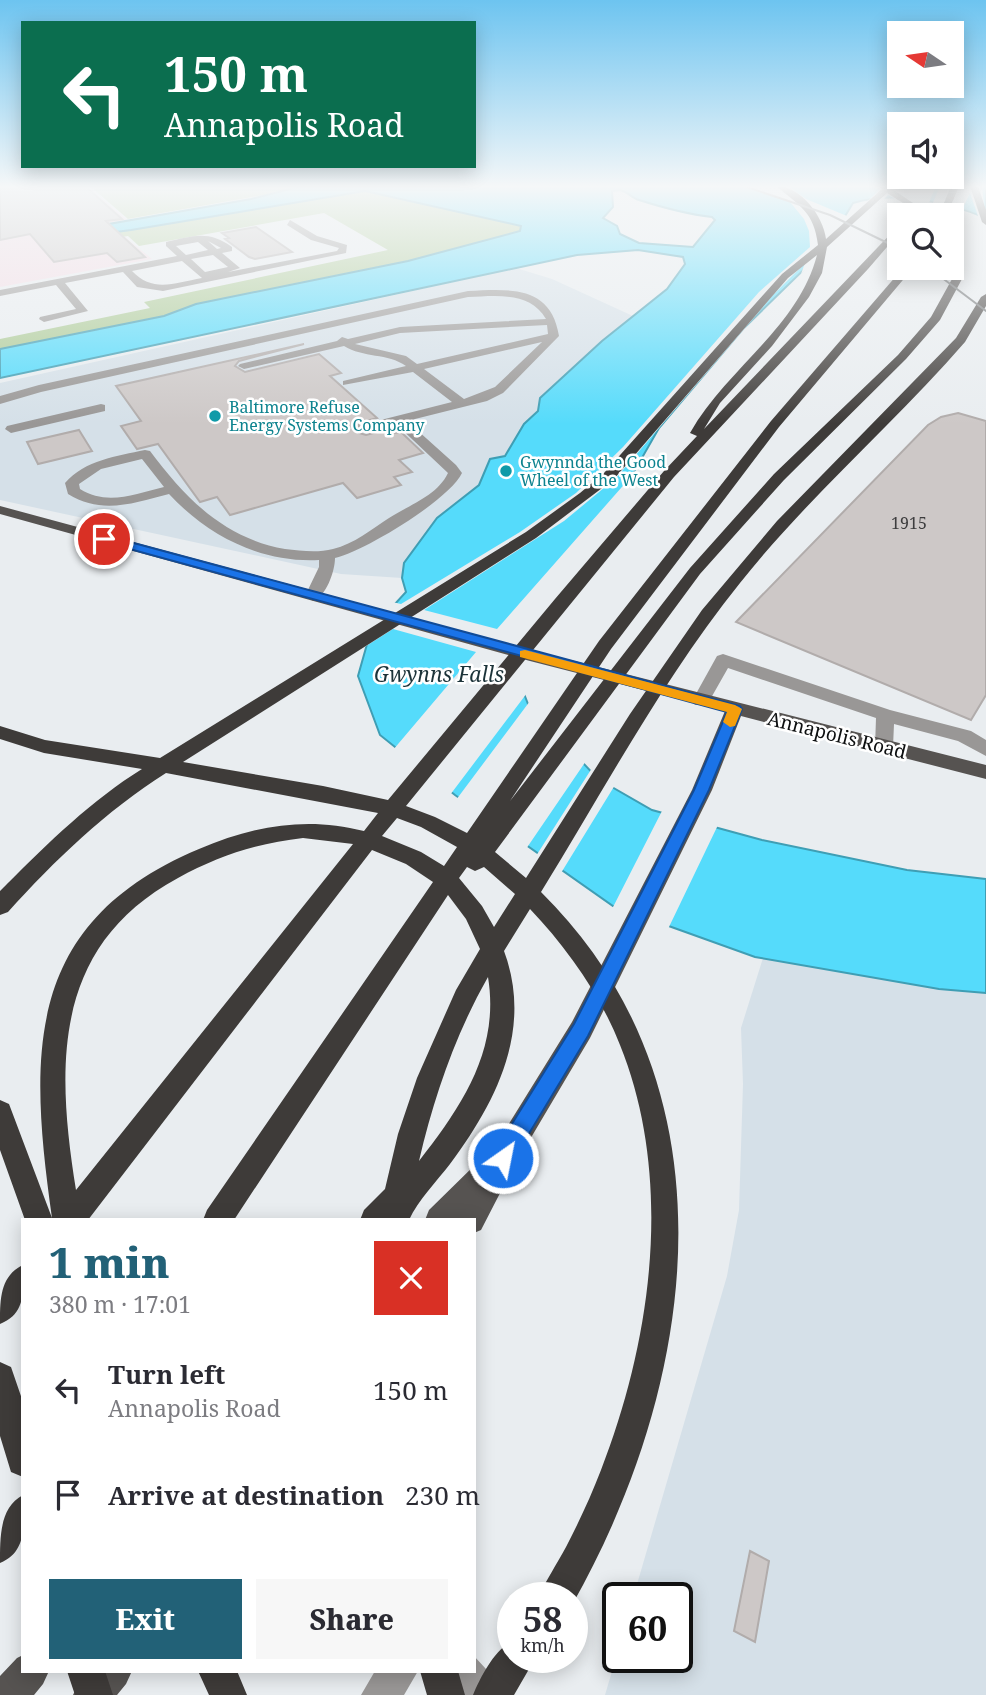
<!DOCTYPE html>
<html lang="en">
<head>
<meta charset="utf-8">
<style>
	body { margin:0; font-family:"Noto Serif",serif; background:#f7f7f7; color:#2b2b33; height:100vh; display:flex; flex-direction:column; font-size:26px; white-space:nowrap }
	* { box-sizing:border-box; margin:0 }
	p { font-size:23px; color:#7c7c81 }
	.icon { flex:none; width:38px; height:38px; fill:none; stroke:currentColor; stroke-width:2; stroke-linecap:round; stroke-linejoin:round }
	.map { position:relative; flex:1; overflow:hidden }
	.panel { position:absolute; left:21px; top:1218px; width:455px; height:455px; display:flex; flex-direction:column; background:#fff; border-radius:0px; box-shadow:0 4px 18px #0003 }
	.panel>* { flex:none }
	.guide { position:absolute; left:21px; top:21px; width:455px; height:147px; border-radius:0px; box-shadow:0 4px 18px #0003; background:#0b6e4f; color:#fff; overflow:hidden }
	.needle { width:46px; rotate:283deg }
	.controls { position:absolute; left:887px; top:21px; display:grid; gap:14px }
	.controls a { display:grid; place-items:center; width:77px; height:77px; border-radius:0px; background:#fff; box-shadow:0 4px 18px #0003; font-size:35px }
	.speed { position:absolute; left:497px; top:1582px; display:flex; gap:14px; font-size:35px; font-weight:700; text-align:center }
	.speed>* { display:grid; place-content:center; width:91px; height:91px; border-radius:50%; background:#fff; box-shadow:0 4px 18px #0003; line-height:1 }
	.speed small { font-size:18px; font-weight:400 }
	.speed .limit { border:4px solid #111; border-radius:10px; background:#fff; color:#111 }
	.pin { position:absolute; display:grid; place-items:center; width:60px; height:60px; color:#fff; margin:-30px; border:4px solid #fff; border-radius:50%; box-shadow:0 2px 7px #0007 }
	.me { position:absolute; width:77px; margin:-38px; rotate:33deg; stroke-linejoin:round; filter:drop-shadow(0 0 5px #0008) }
	.turn { display:flex; align-items:center; gap:24px; height:147px; padding:0 28px; font-size:32px }
	.turn .icon { width:91px; height:91px; stroke-width:2.5 }
	.turn b { display:block; font-size:49px; line-height:60px }
	.round { display:grid; place-items:center; flex:none; width:74px; height:74px; border-radius:0px; background:#f7f7f7 }
	.overview { display:flex; align-items:center; justify-content:space-between; height:119px; padding:0 28px }
	h1 { font-size:42px; font-weight:800; line-height:52px; color:#226177 }
	.action { display:flex; gap:14px; margin-top:auto; padding:14px 28px }
	.action a { flex:1; height:80px; border-radius:0px; background:#226177; color:#fff; font-size:28px; font-weight:800; line-height:80px; text-align:center }
	.action a+a { background:#f7f7f7; color:#2b2b33 }
	ul { padding:0; list-style:none }
	li { display:flex; align-items:center; gap:21px; height:105px; padding:0 28px }
	li div { flex:1 }
	li b { display:block; font-size:26px }
	li em { font-style:normal }
	.map>svg:first-child { display:block }
	.commercial { fill:#f4dbe4 }
	.built { fill:#d5e0e8 }
	.green { fill:#acca95 }
	.water { fill:#55dbfb; stroke:#3f9eb4; stroke-width:2; fill-rule:evenodd }
	.pier { fill:#e9edf0 }
	.building { fill:#cdc8c7; stroke:#b1acab; stroke-width:2 }
	.lines { fill:none; stroke-linecap:round; stroke-linejoin:round }
	.minor { fill:#999796; fill-rule:evenodd }
	.major { fill:#565351; fill-rule:evenodd }
	.highway { fill:#3e3b39; fill-rule:evenodd }
	.tram { stroke:#696c6e; stroke-width:2 }
	.route { fill:#1a73e8; stroke:#114b97; stroke-width:2 }
	.slow { fill:#f59e0b }
	.culture-dot { fill:#0f9aa8; stroke:#fff; stroke-width:2.5 }
	.labels { text-anchor:middle; dominant-baseline:central; stroke-width:5; stroke-linejoin:round; paint-order:stroke }
	.far-culture-label { font-size:16px; fill:#0d838f; stroke:#fff; text-anchor:start }
	.number-label { font-size:16px; fill:#3d3d3e }
	.street-label { font-size:19px; fill:#0d0f10; stroke:#fff }
	.water-label { font-size:21px; font-style:italic; fill:#1c3339; stroke:#fff }
</style>
</head>
<body>
<div class="map">
<svg width="986" height="1695" viewBox="0 0 986 1695">
	<rect width="100%" height="100%" fill="#e9edf0"/>
	<path class="commercial" d="M0,186H87L127,220L67,230L79,245L125,237L152,259L0,287Z"/>
	<path class="built" d="M516,268L552,279L633,316L602,341L540,398L539,411L524,424L505,457L490,459L479,485L437,518L404,563L402,578L341,574L0,500V383Z
		M763,958L939,989L986,993V1695H605L618,1651V1657H677V1598H633L727,1276L739,1210L743,1084L741,1028Z"/>
	<path class="green" d="M90,186H302L303,188L71,229L128,219Z
		M365,191L510,221L521,225L520,231L408,261L196,304L164,316L0,349V339L150,308L144,302L388,250L324,213L139,246L128,236L92,242L101,234Z"/>
	<path class="water" d="M302,186H986V218C947,202 895,190 853,203L825,249L743,329L659,428L631,477L564,569L516,673L528,704L598,779L652,810L762,840L907,870L986,879V993L939,989L755,957L613,906L455,795L380,735L358,676L371,630L406,592L402,578L404,563L437,518L479,485L490,459L505,456L524,424L538,411L540,398L602,341L667,289L685,264L683,257L638,250L577,255L0,378V349L164,316L196,304L408,261L520,231L521,226L365,191L131,230L101,234L86,228L251,199ZM620,190C628,192 632,198 639,200C664,208 686,214 712,217L715,220L693,247L639,243L620,234L617,226L603,218L613,207L612,191Z"/>
	<path class="pier" d="M742,186H788L806,199L847,216L828,251L801,274L805,263L774,294L616,478L564,521L424,610L497,629L643,463L567,570L520,673L527,693L450,795L393,750L476,652L393,629L363,648L368,628L392,602L401,604L520,532L576,493L623,447L759,292L810,247L809,231L804,219L790,202Z
		M872,186H895L899,190L901,186H936L928,205L892,202L894,198L888,195L880,203L865,204L879,190Z
		M940,186H982L986,222L979,219L970,193L961,212L932,205Z
		M530,701L586,761L526,849L456,800Z
		M592,768L615,785L561,873L536,856Z
		M663,809L718,825L668,929L612,909Z"/>
	<path class="building" d="M0,186H85L122,219L106,221L145,257L117,262L107,253L54,262L30,234L0,240Z
		M256,227L292,252L255,259L249,257L225,239L229,238L222,233Z
		M304,344L239,361L235,366L245,372L319,354L341,373L330,376L377,418L359,423V433L366,435L389,429L394,433L401,432L423,453L399,460L412,472L394,477L401,485L357,498L343,483L230,515L217,497L200,502L158,444L137,449L121,426L141,421L116,386Z
		M958,413L986,421V695L971,720L736,622L928,425L941,417Z
		M79,430L92,451L38,464L27,442Z
		M750,1551L769,1561L755,1642L734,1631Z"/>
	<g class="lines">
		<path class="minor" d="M290,220L317,236L347,245L346,253L163,291L137,287L123,272L65,283L88,311L44,322L39,319L40,317L76,309L56,285L0,296V290L177,256L166,246V242C194,236 208,230 232,247V251L222,253L240,268L228,272L337,251L339,248L311,240L287,225ZM208,241L221,248L217,249ZM198,242L208,250L186,255L176,246ZM213,255L228,267L205,272L191,259ZM182,261L202,278C174,283 153,293 132,271Z
			M468,291C510,289 551,285 559,336L503,393L487,401L407,421L456,465L462,473C449,500 365,551 335,558C335,571 326,597 313,601L305,596L319,567V560C261,563 208,536 169,494C134,503 102,515 68,494L65,483C85,460 117,456 145,450L150,451C186,499 224,538 285,549C301,551 318,553 333,549C354,544 372,529 389,518C409,505 437,496 448,473L396,424L365,432L361,431V425L452,402L413,372L343,385V381L406,366C388,353 363,358 344,346L244,369L238,366L240,364L337,341L342,337L348,339L400,327L546,319C530,291 496,296 468,297L41,392L0,404V396L39,385ZM547,325L548,334L417,364L406,356L355,344L400,333ZM542,342L495,387L464,399L424,369ZM142,459L164,487C135,494 107,506 80,489L79,484L101,469Z
			M101,404L105,405V411L11,433L5,429L7,426Z
			M723,654L890,710L971,731L986,740V756L958,741L894,724L893,747L891,752H877L875,747L876,718L728,668L707,705H695L692,701L717,656Z
			M474,1656L498,1682L504,1695H461L446,1671H474Z
			M375,1671H418L404,1695H361Z"/>
		<path class="major" d="M0,506L539,652L986,765V779L741,716L712,790L590,1038L513,1168L481,1230L474,1233V1220H425L429,1210L481,1159L489,1156L572,1022L692,790L725,711L530,661L0,514Z
			M23,1655V1671H49L43,1684L34,1695H0V1676L17,1658Z
			M88,1671H132L126,1684L117,1695H73L79,1682Z"/>
		<path class="highway" d="M776,186C801,186 823,216 826,239L882,189L878,186H894L892,189L931,215H922L887,193L827,247L822,273L809,297L772,346L720,403L704,429L900,224V232L868,269L674,477L406,806L435,817L467,833L599,641L771,421L903,268H913L779,427L611,649L510,801L690,568L774,474L898,355L931,317L952,279V241L955,242L963,263L962,279L940,320L906,359L784,480L700,574L495,852L526,878L630,714L702,610L777,521L956,338L981,297L986,294V306L965,342C893,425 808,497 740,583C663,679 605,788 541,892C739,1087 699,1381 572,1605V1598H538C546,1580 557,1564 566,1547C579,1522 591,1496 601,1470C652,1339 674,1179 620,1045C600,994 567,948 530,909L504,951C533,1029 497,1101 450,1164C437,1181 418,1200 409,1220H360L364,1210L385,1189L398,1134L417,1078L456,990L480,949L466,919L448,895L234,1220H203L207,1210L433,882L406,864L372,850L88,1220H25L0,1150V1100L9,1104L52,1218C29,1054 23,923 199,849C253,826 306,816 364,831L378,813L166,773C106,811 55,860 8,912L0,915V891L7,884C49,842 92,800 142,769L44,753L0,739V726L45,740L160,758L526,532L580,493L604,473L782,274L818,245C814,212 800,206 776,186ZM817,255C798,328 726,369 690,433L697,436L664,471L555,599L388,800L323,786L183,762L536,538L614,479L788,278ZM397,818L421,827L457,847L444,866L421,852L382,836ZM303,838L353,844L76,1190C56,1066 52,946 178,878C218,856 258,843 303,838ZM467,867L475,871L484,867L515,894L494,927L482,906L459,878ZM488,977C500,1050 462,1106 419,1161C434,1097 455,1035 488,977Z
			M951,186H959L947,215H939Z
			M970,186H978L986,210V225L982,222Z
			M23,1265C23,1290 27,1313 0,1324C0,1299 0,1276 23,1265Z
			M0,1362L11,1367L23,1402V1477L11,1472L0,1436Z
			M23,1495C23,1522 29,1551 0,1563C0,1536 0,1507 23,1495Z
			M513,1641V1657H536L514,1695H473C480,1678 495,1648 513,1641Z
			M67,1671H105L113,1695H75Z
			M198,1671H237L247,1695H209Z
			M420,1671H458L465,1695H427Z"/>
		<path class="tram" d="M744,186L830,215L900,249
			M929,268L986,311"/>
	</g>
	<linearGradient id="sky" x2="0" y2="1"><stop stop-color="#6dc4f0"/><stop offset="0.44" stop-color="#f5f7f8"/><stop offset="1" stop-color="#f5f7f8" stop-opacity="0"/></linearGradient>
	<rect width="986" height="424" fill="url(#sky)"/>
	<path class="route" d="M104,535L740,706L742,709L709,790L588,1036L510,1165L503,1168L495,1165L492,1158L495,1151L574,1024L694,790L727,712L100,541L99,539Z"/>
	<path class="slow" d="M525,650L735,705L742,709L735,726L730,727L723,722L727,712L520,657V651Z"/>
	<g class="culture-dot">
		<circle cx="215" cy="416" r="7"/>
		<circle cx="506" cy="471" r="7"/>
	</g>
	<g class="labels">
		<g class="far-culture-label">
			<text x="229" y="407">Baltimore Refuse<tspan x="229" dy="18">Energy Systems Company</tspan></text>
			<text x="520" y="462">Gwynnda the Good<tspan x="520" dy="18">Wheel of the West</tspan></text>
		</g>
		<g class="number-label">
			<text x="909" y="523">1915</text>
		</g>
		<g class="street-label">
			<text transform="translate(837 735) rotate(14)">Annapolis Road</text>
		</g>
		<g class="water-label">
			<text x="439" y="674">Gwynns Falls</text>
		</g>
	</g>
</svg>
<div class="controls">
<a><svg class="needle" viewBox="-14 -14 28 28"><path d="M0-13l5 13h-10z" fill="#e53935"/><path d="M0 13l5-13h-10z" fill="#7c7c81"/></svg></a>
<a><svg class="icon" aria-label="sound" viewBox="0 0 24 24"><path d="M4 9h4l5-4v14l-5-4H4zM17 9q2 3 0 6"/></svg></a>
<a><svg class="icon" aria-label="search" viewBox="0 0 24 24"><circle cx="10" cy="10" r="6"/><path d="M15 15l6 6"/></svg></a>
</div>
<div class="speed"><div>58<small>km/h</small></div><div class="limit">60</div></div>
<div class="pin" style="left:104px;top:539px;background:#d93025"><svg class="icon" aria-label="arrive" viewBox="0 0 24 24"><path d="M6 21V4h12l-3 4 3 4H6"/></svg></div>
<svg class="me" style="left:503px;top:1158px" viewBox="-20 -20 40 40"><circle r="17" fill="#1a73e8" stroke="#fff" stroke-width="3"/><path d="M0-11L8 9 0 5-8 9z" fill="#fff"/></svg>
<div class="guide">
<div class="turn"><svg class="icon" aria-label="left" viewBox="0 0 24 24"><path d="M17 20v-9H6M10 6l-5 5 5 5"/></svg><div><b>150 m</b>Annapolis Road</div></div>
</div>
<section class="panel">
<div class="overview"><div><h1>1 min</h1><p>380 m · 17:01</p></div><a class="round" style="background:#d93025;color:#fff"><svg class="icon" aria-label="close" viewBox="0 0 24 24"><path d="M6 6l12 12M18 6L6 18"/></svg></a></div>
<ul>
<li><svg class="icon" aria-label="left" viewBox="0 0 24 24"><path d="M17 20v-9H6M10 6l-5 5 5 5"/></svg><div><b>Turn left</b><p>Annapolis Road</p></div><em>150 m</em></li>
<li><svg class="icon" aria-label="arrive" viewBox="0 0 24 24"><path d="M6 21V4h12l-3 4 3 4H6"/></svg><div><b>Arrive at destination</b></div><em>230 m</em></li>
</ul>
<div class="action"><a>Exit</a><a>Share</a></div>
</section>
</div>
</body>
</html>
